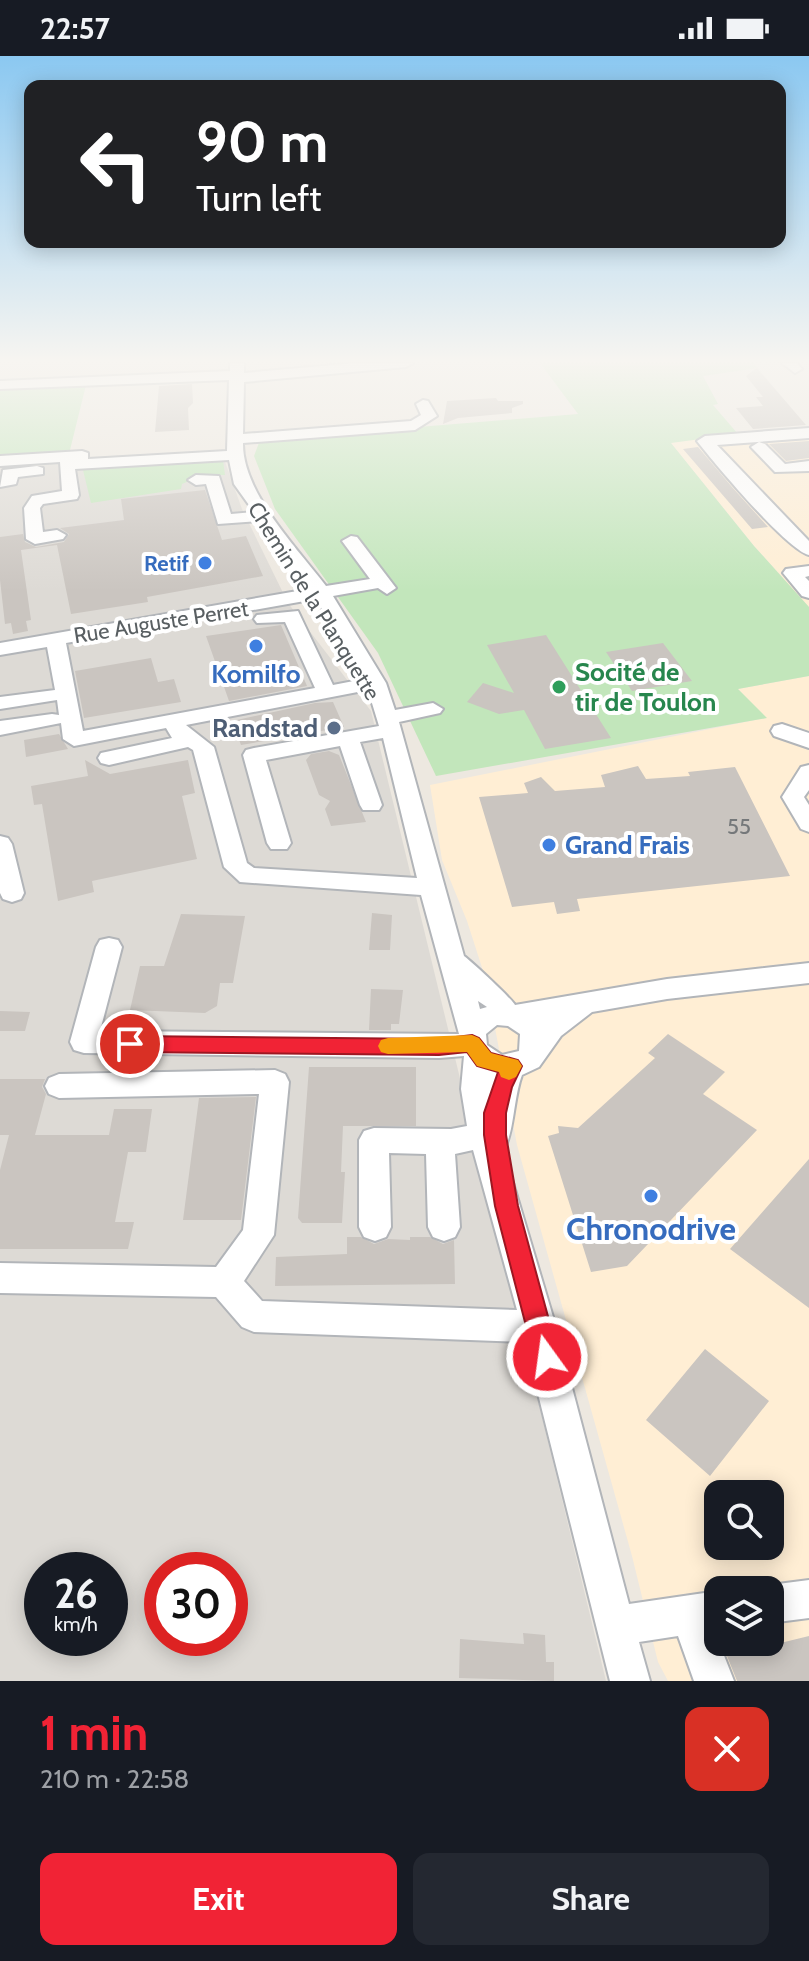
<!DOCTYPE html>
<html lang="en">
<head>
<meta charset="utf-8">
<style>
	body { margin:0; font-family:Cabin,sans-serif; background:#242831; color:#f1f3f6; height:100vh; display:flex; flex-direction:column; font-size:30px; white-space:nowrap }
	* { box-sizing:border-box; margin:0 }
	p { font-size:26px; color:#9ea1a6 }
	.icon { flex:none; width:44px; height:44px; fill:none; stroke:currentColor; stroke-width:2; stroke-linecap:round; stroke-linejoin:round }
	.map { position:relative; height:1625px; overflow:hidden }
	.details { display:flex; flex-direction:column; background:#171b24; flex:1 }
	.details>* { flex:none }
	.banner { position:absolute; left:24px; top:24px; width:762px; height:168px; border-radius:16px; box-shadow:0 4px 20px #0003; background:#202124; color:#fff; overflow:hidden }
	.buttons { position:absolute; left:704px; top:1424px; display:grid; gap:16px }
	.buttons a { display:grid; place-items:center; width:80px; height:80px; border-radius:16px; background:#171b24; box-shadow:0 4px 20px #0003; font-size:40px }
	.speed { position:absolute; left:24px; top:1496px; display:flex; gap:16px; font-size:40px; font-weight:700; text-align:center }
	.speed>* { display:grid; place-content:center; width:104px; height:104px; border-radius:50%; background:#171b24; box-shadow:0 4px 20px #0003; line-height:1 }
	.speed small { font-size:20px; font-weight:400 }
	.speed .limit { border:12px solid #d22; background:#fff; color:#111 }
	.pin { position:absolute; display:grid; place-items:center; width:68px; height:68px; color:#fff; margin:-34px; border:4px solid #fff; border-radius:50%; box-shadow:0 2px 8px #0007 }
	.me { position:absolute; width:88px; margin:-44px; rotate:346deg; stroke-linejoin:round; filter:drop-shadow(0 0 6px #0008) }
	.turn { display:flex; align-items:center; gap:28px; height:168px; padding:0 40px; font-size:36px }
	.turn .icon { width:104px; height:104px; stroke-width:2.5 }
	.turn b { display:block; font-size:56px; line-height:68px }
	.round { display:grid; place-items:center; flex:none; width:84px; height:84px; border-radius:16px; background:#242831 }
	.overview { display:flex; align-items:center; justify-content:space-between; height:136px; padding:0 40px }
	h1 { font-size:48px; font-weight:800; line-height:60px; color:#f12335 }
	.cta { display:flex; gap:16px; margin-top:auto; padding:16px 40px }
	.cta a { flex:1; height:92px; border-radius:16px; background:#f12335; color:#fff; font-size:32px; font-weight:800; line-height:92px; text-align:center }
	.cta a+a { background:#242831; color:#f1f3f6 }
	.status { display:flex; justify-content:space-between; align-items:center; height:56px; padding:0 40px; background:#171b24; direction:ltr }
	.status svg { height:22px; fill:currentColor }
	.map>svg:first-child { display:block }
	.commercial { fill:#ffeed4; fill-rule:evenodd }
	.industrial { fill:#dddad5; fill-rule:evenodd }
	.green { fill:#c2e6bb }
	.building { fill:#cac5c0 }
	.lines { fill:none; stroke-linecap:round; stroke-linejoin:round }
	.minor-casing { stroke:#b2b5b9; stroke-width:4 }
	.minor { fill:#fff; fill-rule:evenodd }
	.route { fill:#f12335; stroke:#9d1722; stroke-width:2 }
	.slow { fill:#f59e0b }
	.shop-dot { fill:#3f7fe0; stroke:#fff; stroke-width:3 }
	.leisure-dot { fill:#2e9e5b; stroke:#fff; stroke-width:3 }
	.service-dot { fill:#5c6f8a; stroke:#fff; stroke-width:3 }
	.labels { text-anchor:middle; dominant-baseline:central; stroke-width:8; stroke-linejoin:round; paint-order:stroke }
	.far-shop-label { font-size:22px; font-weight:bold; fill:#366cbe; stroke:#fff; text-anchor:end }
	.far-street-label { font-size:22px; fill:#595f62; stroke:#fff }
	.number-label { font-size:22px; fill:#75787a }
	.leisure-label { font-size:26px; font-weight:bold; fill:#27864d; stroke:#fff; text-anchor:start }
	.shop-label { font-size:26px; font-weight:bold; fill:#366cbe; stroke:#fff }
	.service-label { font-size:26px; font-weight:bold; fill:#4e5e75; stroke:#fff; text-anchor:end }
	.near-shop-label { font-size:32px; font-weight:bold; fill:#366cbe; stroke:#fff }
</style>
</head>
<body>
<div class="status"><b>22:57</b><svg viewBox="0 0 49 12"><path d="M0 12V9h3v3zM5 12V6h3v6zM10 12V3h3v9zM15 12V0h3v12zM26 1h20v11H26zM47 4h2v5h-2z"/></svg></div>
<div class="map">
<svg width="809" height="1625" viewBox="0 0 809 1625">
	<rect width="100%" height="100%" fill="#ede8e0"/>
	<path class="commercial" d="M809,377V551L754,490L670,386L705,380Z
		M809,620V1625H668L658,1606L632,1500L517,1089L486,924L467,865L442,804L430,729L765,662L738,633ZM718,1438H770V1490H718ZM718,1534H770V1586H718Z"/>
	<path class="industrial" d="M224,403L242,453L288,547L371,655L606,1625H0V409ZM42,1514H110V1582H42ZM162,1514H230V1582H162Z"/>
	<path class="green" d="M540,307H753L757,312L703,320L718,348L713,349L738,378L671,387L754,490L809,551V620L738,633L767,662L436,720L378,597L275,453L254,400L260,384L578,358Z
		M86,329L69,398L0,407V332Z
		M223,404L225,419H203L182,428L181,433L91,447L82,410Z"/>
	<path class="building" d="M757,312L806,369L753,373L736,352L763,350L756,341H763L746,320Z
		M192,328L193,347L188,352L189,374L155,376L159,330Z
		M496,342L498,345H523V348L512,352V357L458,362L443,368L447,345Z
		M809,385V402L786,405L769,388Z
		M698,391L732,431L768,471L752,473L683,393Z
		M205,434L222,484L246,480L263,520L147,541L148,546L71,558L57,489L21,494L31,564L26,565L28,575L13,578L11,567L5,568L0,524V481L23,478L25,486L36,491L64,486L69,478L60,472L124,464L121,443Z
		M281,569L307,630L229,645L206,580Z
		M546,579L611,682L545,693L524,654L499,658L467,646L483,627L514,637L487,589Z
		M663,587L692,625L632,635L606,596Z
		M151,602L158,626L174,623L181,646L84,662L75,615Z
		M333,646L344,671L241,689L232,665L315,647Z
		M59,678L68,693L26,701L24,684Z
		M329,695L339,699L366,766L331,770L325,753L330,745L319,739L306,704L311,698Z
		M85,704L110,718L188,704L195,737L182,740L197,803L92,825L94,836L58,845L42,748L34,749L31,730L88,720Z
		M638,710L646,723L690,720L688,716L735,711L790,820L577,843L580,855L557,858L554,846L512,851L479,741L528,737L524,727L541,721L555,735L605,731L601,719Z
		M372,857L392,859L390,894H369Z
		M181,858L245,860L233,927H220L217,950L205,957L130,954L140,910H164Z
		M371,933L403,934L399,968H391V974H369Z
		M0,955L30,956L25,975H0Z
		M668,978L725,1016L703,1038L757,1074L627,1210L591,1216L548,1080L559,1077L558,1070L578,1072L655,1002L648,997Z
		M309,1011H416V1070H343L341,1116H345L342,1167H302L298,1162Z
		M0,1023H45L42,1031L46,1038L35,1079H109L114,1053H152L146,1096H128L115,1166H134L128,1193H0V1114L9,1079H0Z
		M256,1041L241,1164H183L199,1042Z
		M809,1103V1252L730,1193Z
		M347,1181H361L374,1188L388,1183L410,1184V1181H430L443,1188L454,1184L455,1228L275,1230L276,1201L347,1198Z
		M705,1293L769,1345L710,1420L646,1364Z
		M523,1577L545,1579L546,1606H554V1625L459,1622L460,1583L524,1588Z
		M809,1580V1625H737L727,1600Z"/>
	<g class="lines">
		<defs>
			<path id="minor" d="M230,307H244V317L356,307H413L406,311L244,326L243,378L411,365L421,359L416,348L423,344L428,345L437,360L415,374L243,387C242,436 297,492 326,530L370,523L342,485L351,480L357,481L396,532L387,538L378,532L333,540L386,627L395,654L433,647L443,653L440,657L399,666L464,900C471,905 513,944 515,949L667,923L809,907V927L667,943L592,956L561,980L539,1011L522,1019C514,1040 514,1073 506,1089L502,1090L556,1271L629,1548L718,1535V1573L714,1574L734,1625H694L678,1580L639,1586L650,1625H610L525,1286L254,1276L242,1271L216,1241L0,1237V1207L216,1211L243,1174L259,1038L59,1042L49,1038L45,1030L49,1022L59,1018L275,1014L285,1018L289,1026L274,1179L244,1225L262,1245L517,1254L473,1094L455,1098L460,1171L455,1181L444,1185L433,1181L428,1171L426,1098L389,1097L391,1171L386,1181L375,1185L364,1181L359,1171V1084L364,1075L374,1072L451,1073L467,1070L461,1033L464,1000L439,1002L84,997L74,994L70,986L96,891L100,884L109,882L118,884L122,891L100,975L459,978L421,839L240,826L224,811L193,694L188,691L109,709L101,707L98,702L101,697L172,682L166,672L74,690L63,683L61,667L0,679V665L52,658L59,659L57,644L0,653V641L55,634L47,591L0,599V587L309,533L261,465L218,468L206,428L196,429L188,424L196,419L219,420L231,458L254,456L234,428L229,404L75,413L79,439L77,443L43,448L40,452L43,476L57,474L66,479L63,483L35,488L26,483L24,452L32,440L62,435L60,406L0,410V400L82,395L88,397V403L227,395L229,324L0,333V325L230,315ZM316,543L364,623L333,629L298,555L257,559L254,563L257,567L285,566L315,632L83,675L66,587ZM368,634L379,670L254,692L246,694L243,699L267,787L271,793H287L291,787L266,704L340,690L360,749L363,754H379L382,749L360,686L383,682L417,822L254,812L247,807L214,691L186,669ZM478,945L487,951L480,953ZM497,969L508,970L520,978L519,995L502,999L487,989L486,978Z
				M782,307H797L802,313L795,317Z
				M809,372V382L717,389L809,485V499C787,494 714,407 697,385L705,380Z
				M759,386L765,388L785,408L809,405V415L775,416L751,391Z
				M37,410L43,412V418L18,421L16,428L0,431L3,414Z
				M809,510V520L805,521L809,525V542L802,540L783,517L786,513Z
				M782,668L809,677V692L774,680L771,675L774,670Z
				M809,709V734L804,741L809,749V776L801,773L782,741L801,711Z
				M0,780L8,782L12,788L24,837L21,843L12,846L3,843L0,837Z
				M809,1524V1562L770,1567V1534H757L770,1529Z"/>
		</defs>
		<use href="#minor" class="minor-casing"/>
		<use href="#minor" class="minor"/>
	</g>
	<linearGradient id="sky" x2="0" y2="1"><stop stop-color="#8bc8f1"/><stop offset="0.57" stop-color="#f7f5f1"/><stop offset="1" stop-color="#f7f5f1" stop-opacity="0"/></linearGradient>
	<rect width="809" height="535" fill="url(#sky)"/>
	<path class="route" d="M472,979L479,982L491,997L518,1004L522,1010L512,1031L506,1057V1079L518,1150L559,1301L556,1310L547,1314L538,1310L534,1301L495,1150L484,1079V1057L498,1016L477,1010L467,996L439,999L130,996L123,994L120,988L123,982L130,980L439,983Z"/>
	<path class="slow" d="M472,979L479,982L491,997L518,1004L522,1010L516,1021L509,1024L501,1021L499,1016L477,1010L467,996L388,998L381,996L378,990L381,984L388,982Z"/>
	<g class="shop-dot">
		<circle cx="205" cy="507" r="8"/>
		<circle cx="256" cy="590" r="8"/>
		<circle cx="549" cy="789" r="8"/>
		<circle cx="651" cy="1140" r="8"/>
	</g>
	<circle class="leisure-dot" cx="559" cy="631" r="8"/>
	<circle class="service-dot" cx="334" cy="672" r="8"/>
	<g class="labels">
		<g class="far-shop-label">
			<text x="189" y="507">Retif</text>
		</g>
		<g class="far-street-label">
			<text transform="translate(314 545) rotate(58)">Chemin de la Planquette</text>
			<text transform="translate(161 566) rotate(-9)">Rue Auguste Perret</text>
		</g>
		<g class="number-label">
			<text x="739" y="770">55</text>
		</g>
		<g class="leisure-label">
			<text x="575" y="616">Socité de<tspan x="575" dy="30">tir de Toulon</tspan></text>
		</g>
		<g class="shop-label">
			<text x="256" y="618">Komilfo</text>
			<text x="565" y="789" text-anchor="start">Grand Frais</text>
		</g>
		<g class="service-label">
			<text x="318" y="672">Randstad</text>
		</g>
		<g class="near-shop-label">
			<text x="651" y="1172">Chronodrive</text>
		</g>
	</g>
</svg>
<div class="buttons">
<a><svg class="icon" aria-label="search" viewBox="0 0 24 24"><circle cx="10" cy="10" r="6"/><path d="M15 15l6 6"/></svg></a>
<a><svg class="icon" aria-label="layers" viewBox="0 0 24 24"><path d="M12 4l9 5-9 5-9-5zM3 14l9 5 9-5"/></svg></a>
</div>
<div class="speed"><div>26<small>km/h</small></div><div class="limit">30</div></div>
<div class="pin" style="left:130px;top:988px;background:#d93025"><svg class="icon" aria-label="arrive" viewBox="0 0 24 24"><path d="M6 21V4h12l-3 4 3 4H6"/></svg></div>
<svg class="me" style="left:547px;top:1301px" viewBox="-20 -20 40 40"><circle r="17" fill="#f12335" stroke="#fff" stroke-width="3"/><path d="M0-11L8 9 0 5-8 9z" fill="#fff"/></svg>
<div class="banner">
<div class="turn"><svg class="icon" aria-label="left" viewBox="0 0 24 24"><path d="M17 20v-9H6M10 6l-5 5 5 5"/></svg><div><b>90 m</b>Turn left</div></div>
</div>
</div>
<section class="details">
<div class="overview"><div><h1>1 min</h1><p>210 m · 22:58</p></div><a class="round" style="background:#d93025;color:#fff"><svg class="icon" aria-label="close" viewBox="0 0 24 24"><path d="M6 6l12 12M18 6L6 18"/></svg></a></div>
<div class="cta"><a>Exit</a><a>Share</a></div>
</section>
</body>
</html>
